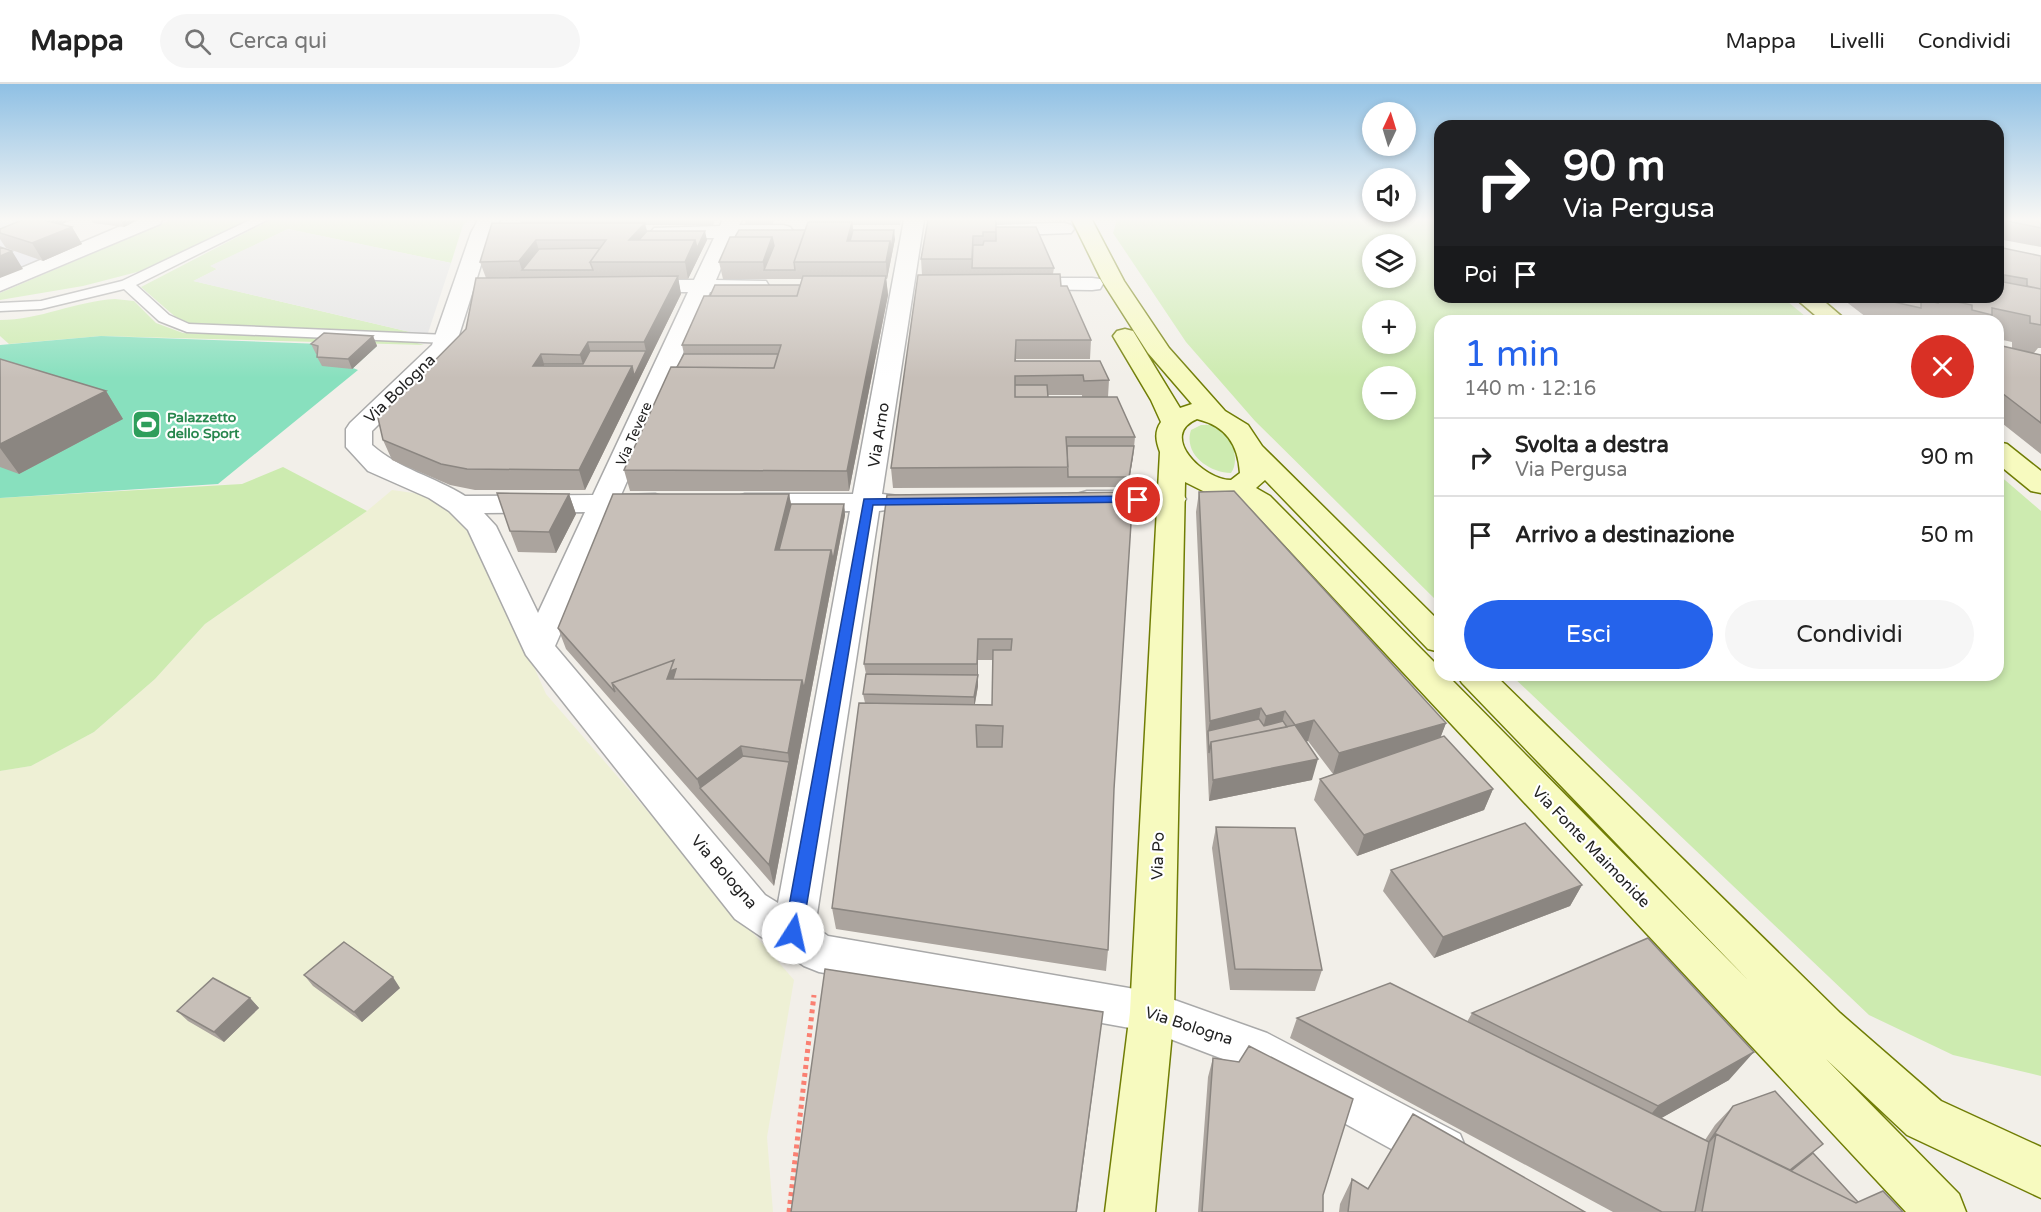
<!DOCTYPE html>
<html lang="it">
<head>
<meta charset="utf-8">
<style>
	body { margin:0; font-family:"Varela Round",sans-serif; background:#f6f6f6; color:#222; height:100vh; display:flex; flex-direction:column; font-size:22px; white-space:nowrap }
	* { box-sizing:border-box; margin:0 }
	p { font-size:20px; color:#767676 }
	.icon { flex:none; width:33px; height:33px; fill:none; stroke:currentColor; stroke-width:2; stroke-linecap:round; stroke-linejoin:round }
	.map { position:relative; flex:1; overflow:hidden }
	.details { position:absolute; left:1434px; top:231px; width:570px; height:366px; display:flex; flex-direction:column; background:#fff; border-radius:18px; box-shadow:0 3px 9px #0003 }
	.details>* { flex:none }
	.banner { position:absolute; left:1434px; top:36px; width:570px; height:183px; border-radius:18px; box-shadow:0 3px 9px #0003; background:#202124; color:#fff; overflow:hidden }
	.needle { width:39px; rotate:4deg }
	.controls { position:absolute; left:1362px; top:18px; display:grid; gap:12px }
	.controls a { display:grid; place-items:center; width:54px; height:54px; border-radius:50%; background:#fff; box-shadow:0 3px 9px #0003; font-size:30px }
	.pin { position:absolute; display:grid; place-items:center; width:51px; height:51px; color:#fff; margin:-26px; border:3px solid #fff; border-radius:50%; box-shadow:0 2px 6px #0007 }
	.me { position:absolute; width:66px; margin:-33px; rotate:10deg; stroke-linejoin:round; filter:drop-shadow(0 0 4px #0008) }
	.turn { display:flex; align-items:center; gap:21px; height:126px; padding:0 30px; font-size:27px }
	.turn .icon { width:78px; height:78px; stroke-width:2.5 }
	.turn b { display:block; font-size:42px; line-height:51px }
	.then { display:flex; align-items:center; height:57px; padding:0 30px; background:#0003; gap:12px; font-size:22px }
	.round { display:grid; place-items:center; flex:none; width:63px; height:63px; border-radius:32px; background:#f6f6f6 }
	.overview { display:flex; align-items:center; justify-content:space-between; height:102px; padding:0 30px }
	h1 { font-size:36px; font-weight:600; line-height:45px; color:#2563eb }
	.action { display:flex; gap:12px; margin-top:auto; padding:12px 30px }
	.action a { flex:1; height:69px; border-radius:36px; background:#2563eb; color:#fff; font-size:24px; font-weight:600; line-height:69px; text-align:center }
	.action a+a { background:#f6f6f6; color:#222 }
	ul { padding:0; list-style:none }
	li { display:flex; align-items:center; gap:18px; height:78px; padding:0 30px; border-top:2px solid #e0e0e0 }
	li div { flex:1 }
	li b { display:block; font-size:22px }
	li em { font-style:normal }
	header { display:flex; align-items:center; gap:36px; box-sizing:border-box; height:84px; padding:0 30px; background:#fff; border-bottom:2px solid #e0e0e0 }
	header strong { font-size:28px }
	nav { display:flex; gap:33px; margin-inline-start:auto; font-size:21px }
	.search { width:420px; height:54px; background:#f6f6f6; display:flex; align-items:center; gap:15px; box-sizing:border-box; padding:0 21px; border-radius:33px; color:#767676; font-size:22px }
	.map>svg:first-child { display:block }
	.farmland { fill:#eef0d5 }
	.grass { fill:#cdebb0; fill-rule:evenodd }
	.pitch { fill:#88e0be }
	.parking { fill:#e2e2e2 }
	.plaza { fill:#dddde8 }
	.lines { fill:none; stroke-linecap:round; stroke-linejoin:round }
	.lane-casing { stroke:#a9a9a9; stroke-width:3 }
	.street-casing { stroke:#a9a9a9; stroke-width:3 }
	.secondary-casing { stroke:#707d05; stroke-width:3 }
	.path { stroke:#fa8072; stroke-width:5; stroke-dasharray:4 4; stroke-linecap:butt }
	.lane { fill:#fff; fill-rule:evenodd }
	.street { fill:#fff; fill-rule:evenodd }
	.secondary { fill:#f7fabf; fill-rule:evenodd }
	.wall { fill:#aba49e; fill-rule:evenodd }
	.shaded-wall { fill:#8b8681 }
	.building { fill:#c7bfb8; stroke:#8b8681; stroke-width:1.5; fill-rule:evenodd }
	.route { fill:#2563eb; stroke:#184099; stroke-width:1.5 }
	.labels { text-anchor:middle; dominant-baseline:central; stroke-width:4.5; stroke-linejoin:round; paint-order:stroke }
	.far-leisure-label { font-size:14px; font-weight:bold; fill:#27864d; stroke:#fff; text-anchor:start }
	.far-street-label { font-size:14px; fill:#222; stroke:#fff }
	.street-label { font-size:16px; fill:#222; stroke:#fff }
</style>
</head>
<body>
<header>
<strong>Mappa</strong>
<div class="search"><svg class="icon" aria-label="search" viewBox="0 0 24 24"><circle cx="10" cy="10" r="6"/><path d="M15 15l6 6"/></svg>Cerca qui</div>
<nav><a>Mappa</a><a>Livelli</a><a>Condividi</a></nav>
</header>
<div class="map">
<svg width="2041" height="1128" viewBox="0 0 2041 1128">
	<rect width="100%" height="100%" fill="#f2efe9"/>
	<path class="farmland" d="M392,406L428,411L472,444L546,610L794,896L767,1053L773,1128H0V687L31,682L94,648L155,595L205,540L367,427Z"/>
	<path class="grass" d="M171,136H249L141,187L83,202L0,216V209Z
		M270,136H469L463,141L451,179L288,145L211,182L217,185L194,197L427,252L192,240L179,236L141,203Z
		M1117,136H1440V213H1782L1811,237H1440V520L1255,337L1186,258L1113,149ZM1372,160H1406V194H1372ZM1372,226H1406V260H1372ZM1372,292H1406V326H1372Z
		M115,215L134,217L156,239L183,249L410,257L424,261L101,252L9,260L0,252V236C40,236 76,217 115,215Z
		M1201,341C1205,341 1212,340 1216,342C1231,349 1241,375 1231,389C1209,389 1183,370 1191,346Z
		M283,383L367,427L205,540L155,595L94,648L31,682L0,687V414L242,400Z
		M1998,390L2041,427V992L1953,971L1869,931L1511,591H1998Z"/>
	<path class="pitch" d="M101,252L377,262L353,284L358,286L218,400L0,414V261Z"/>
	<path class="parking" d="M288,145L451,179L427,252L193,197L217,185L210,182Z"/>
	<path class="plaza" d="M0,136H35L52,179L31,188L0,176Z"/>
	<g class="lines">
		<defs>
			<path id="lane" d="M250,136H267L136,201L169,231L189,240L447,251L454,255L447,259L187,248L159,237L124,205L41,225L0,227V219L41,217L122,197Z"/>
			<path id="street" d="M135,136H162L160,140L0,207V193Z
				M478,136H500L491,149L455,264L372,347V361C399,385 435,393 465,412L593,411L688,208H635L627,207L624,202L627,197L635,196H694L714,154H661L654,152L651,148L654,144L720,142L722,136H742L739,141H783L790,143L793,147L790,151L783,153H734L716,196L766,197L769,202L766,207L758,208H710L621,411L655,410L665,413L669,419L665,425L655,428H614L555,562L765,811L778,819L850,427L745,428L735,425L731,419L735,413L745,410H853L904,136H924L882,410L899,412L903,418L899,424L879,427L815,843L828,852L1152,908L1267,949L1460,1050L1467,1067L1460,1084L1443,1091L1426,1084L1236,980L1152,948L819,888L804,882L735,835L526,571L468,446L449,427L429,414L368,387L346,363V345L350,339L432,261L471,149ZM585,428L538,529L496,442L484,429Z
				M1064,139L1071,141L1074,145L1071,149L991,152L984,150L981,146L984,142L991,140Z
				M1016,194H1092L1100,195L1103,200L1100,205L1092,206L1008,205L1005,200L1008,195Z
				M1087,407H1172L1182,409L1186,415L1182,421L1172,423L1087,425L1077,422L1073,416L1077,410Z"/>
			<path id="secondary" d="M1072,136H1092L1124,197L1169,264L1225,327L1248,341L1262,362L1440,538V568L1428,565L1265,396L1256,404L1270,412L1440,584V591H1447L1749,897L1462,599L1457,591H1495L1840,929L1941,1017L2041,1063V1114L1907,1051L1826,975L1959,1110L1966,1128H1906L1250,424L1230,412L1209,410L1185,398L1174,928L1155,1128H1105L1130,928L1160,368C1156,357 1154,348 1161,338L1151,316L1113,252L1117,247L1125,245L1133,247L1180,324L1192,320L1148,269L1102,197ZM1197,335C1226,342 1238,360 1240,389L1231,396C1203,396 1158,351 1197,335Z
				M1794,213H1819L1847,237H1822Z
				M1998,358L2007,360L2041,387V409L2031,407L1998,380Z"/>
		</defs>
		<use href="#lane" class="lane-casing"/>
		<use href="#street" class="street-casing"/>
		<use href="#secondary" class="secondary-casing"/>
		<path class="path" d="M789,1128L814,911"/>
		<use href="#lane" class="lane"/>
		<use href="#street" class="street"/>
		<use href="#secondary" class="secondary"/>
	</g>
	<path class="wall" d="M72,136L62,140L72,143L82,160L43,177L6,164L0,155V145Z
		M92,136H138L124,143L93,139Z
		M520,136H715L713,141H645L647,147L707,156L688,195H678L681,210L585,406H475L450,401L392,376L383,356L466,245L486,194L480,178L521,139Z
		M745,136H774L772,141H746Z
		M809,136H901L900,141H853V146L895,155L887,195H886L888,211L849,407H630L624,386L677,283L684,270L682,261L710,212L800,201L802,195H723L719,178L735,153L805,146Z
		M928,136H1031L1030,140L996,141V143L1054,184L1053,190L1061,202L1091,256L1090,275H1016V277L1109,296L1108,313L1135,353L1133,373L1128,403L893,404L891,384L922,191L921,175ZM1048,311H1082V313H1048Z
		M1998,136H2041V163L1998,155Z
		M1998,163L2041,172V264H2038L2034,269L2041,271V370L1998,336V261L2012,264V258L1998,255V237H1884L1866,233L1840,213H1998Z
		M1718,213H1788L1786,216L1722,217Z
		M373,252L377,262L352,285L322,282L317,273V270H316L311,260Z
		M0,275L106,307L123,335L19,390L0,383Z
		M1133,408L1114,705L1108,866L1106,887L836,845L832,824L865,619L863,610L866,590L864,580ZM978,576H993L992,621L975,620L978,602Z
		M1199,408L1446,639L1440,654L1493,705L1484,726L1357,772L1314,716L1320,695L1333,690L1308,657L1306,658L1312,696L1209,717L1196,428Z
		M569,410L576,430L556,469L518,468L510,447Z
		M789,410L791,420H844L845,431L774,802L566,565L558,544Z
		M1216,743L1322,886L1315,907L1230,906L1212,764Z
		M1391,786L1582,801L1570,822L1434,874L1383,807Z
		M304,891L400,904L362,938L313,902Z
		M250,914L259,924L224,958L188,937L177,927Z
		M1472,929L1729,996L1661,1034L1705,1056L1715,1041L1733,1022L1813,1069L1858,1118L1903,1128H1613L1290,954L1297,934L1467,938Z
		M1213,974L1239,978L1323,1111V1128H1198L1208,993Z
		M1352,1095L1368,1105L1585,1128H1339L1340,1120Z"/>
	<path class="shaded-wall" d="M32,136H72L40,149Z
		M121,136H138L124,143Z
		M852,138L854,155L852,165L847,157Z
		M645,139L649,156H629Z
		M72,143L82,160L43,177L32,159Z
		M894,146L895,155L887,195L886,178L890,157Z
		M705,147L707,156L688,195L685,178L695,156Z
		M772,153L775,171L764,186L763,178Z
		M536,156L541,174L522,186L525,195L519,177Z
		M12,167L23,185L0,194V172Z
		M678,192L681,210L585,406L579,386L632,282L646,267L644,258Z
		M886,192L888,211L849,407L847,387Z
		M373,252L377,262L352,285L348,275Z
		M588,258L593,277L586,290L580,271Z
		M541,270L547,290L533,282Z
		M106,307L123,335L19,390L0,364V360Z
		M1134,362L1133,373L1128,403L1129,393Z
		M569,410L576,430L556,469L549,448Z
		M789,410L793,431L781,476L775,466Z
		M844,420L845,431L774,802L769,781L789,678L788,669L802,596L831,466Z
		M978,555V602L974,624V613L977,591Z
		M674,576L682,604L635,625Z
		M1261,624L1257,646L1208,647L1210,637Z
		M1285,627L1280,648L1261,653L1266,632Z
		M1314,636L1308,657L1290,663L1295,641Z
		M1446,639L1438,660L1333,690L1339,669Z
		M741,662L748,693L700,704L697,695Z
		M1318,675L1312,696L1209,717L1213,696Z
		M1493,705L1484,726L1357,772L1364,751Z
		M1582,801L1570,822L1434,874L1443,853Z
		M393,893L400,904L362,938L354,928Z
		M250,914L259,924L224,958L214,948Z
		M1103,928L1077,1128H1076Z
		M1754,968L1729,996L1635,1049L1658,1022Z"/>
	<path class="building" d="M22,136H43L72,143L32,159L0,149V145Z
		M928,136H996V148H983V152H973L972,175H921Z
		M2003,136H2041V144Z
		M808,138H852L847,157H890L886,178H794Z
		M492,139H645L629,156H695L685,178H590L606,156H536L519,177L480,178Z
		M996,143H1036L1054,184H972L973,161H983L984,157H996Z
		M739,146H805L794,178L795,186H764L774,162L772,153H735Z
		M853,146H894L891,165L890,157H850Z
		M647,147H705L697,164L695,156H639Z
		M730,153H772L763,178H719Z
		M0,163L12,167L0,172Z
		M1998,163L2041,172V205L2027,202V195L2004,191V198L1998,197Z
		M600,164L590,178L593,186H522L539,165Z
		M1060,190L1061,202H1067L1091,256H1016L1015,277H1100L1109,296L1084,297L1083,291L1015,292V313H1117L1135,353H1066L1068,383L891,384L918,191Z
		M678,192L644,258H588L580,271L541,270L533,282H632L579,386L467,385L441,380L383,356L378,334L466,245L476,194Z
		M803,192H886L847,387L624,386L671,283L774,284L781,261H682L704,212H797Z
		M1998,197L2041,205V241L2030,239V232L1992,224V231L1972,226V221L1938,214V219L1925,216V213H1998Z
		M715,201H800L797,212H710Z
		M1874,213H1921V224L1876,214Z
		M324,249L373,252L348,275L317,273L318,262L311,260Z
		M1998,261L2041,271V339L1998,306Z
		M590,267H646L634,292L632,282H542L544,280H583Z
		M684,270H778L774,284L677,283Z
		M0,275L106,307L0,360Z
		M1015,301H1047L1048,313H1015Z
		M1067,362H1134L1129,393H1068Z
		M1234,407L1446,639L1339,669L1314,636L1295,641L1285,627L1266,632L1261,624L1210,637L1199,408Z
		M1133,408L1114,705L1108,866L832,824L859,619L992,621L993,566H1011L1012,555H978L977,580H864L887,411ZM976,641L1003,642L1002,663H977Z
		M497,409L569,410L549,448L510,447Z
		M613,410H789L775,466H831L804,605L802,596L673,595L676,585L670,587L674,576L612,599L615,608L558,544Z
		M791,420H844L833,476L831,466H779Z
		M674,576L667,595L802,596L788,669L741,662L697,695L612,599Z
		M866,590L978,591L974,613L863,610Z
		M1259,635L1264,642L1283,637L1287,643L1211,658L1209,669L1208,647Z
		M1295,641L1318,675L1213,696L1211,658Z
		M1444,652L1493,705L1364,751L1320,695Z
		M743,672L789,678L769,781L700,704Z
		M1525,739L1582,801L1443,853L1391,786Z
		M1216,743L1295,744L1322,886L1235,885Z
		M1648,854L1754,968L1658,1022L1472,929Z
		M344,858L393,893L354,928L304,891Z
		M825,885L1103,928L1076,1128H791Z
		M213,894L250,914L214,948L177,927Z
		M1390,899L1709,1058L1695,1128H1662L1297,934Z
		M1249,962L1353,1015L1323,1111V1128H1202L1213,974L1239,978Z
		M1775,1007L1823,1060L1790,1086L1716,1050L1709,1058L1733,1022Z
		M1413,1030L1585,1128H1348L1352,1095L1368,1105Z
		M1716,1050L1856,1119L1883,1107L1903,1128H1702Z
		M1813,1069L1858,1118L1856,1119L1791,1087Z"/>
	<linearGradient id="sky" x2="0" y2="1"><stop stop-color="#8fc0e4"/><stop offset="0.46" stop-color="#f9f8f5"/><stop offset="1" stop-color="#f9f8f5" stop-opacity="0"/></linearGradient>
	<rect width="2041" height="294" fill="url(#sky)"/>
	<path class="route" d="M1138,412L1144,416L1142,418L873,421L802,849L799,855L793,857L787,855L784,849L864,415Z"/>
	<defs>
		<symbol id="stadium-square" viewBox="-11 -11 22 22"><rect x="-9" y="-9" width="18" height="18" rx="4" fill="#2e9e5b" stroke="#fff"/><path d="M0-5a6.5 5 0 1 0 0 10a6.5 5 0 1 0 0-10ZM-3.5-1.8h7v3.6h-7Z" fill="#fff"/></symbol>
	</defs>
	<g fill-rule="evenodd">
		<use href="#stadium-square" x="130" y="324" width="33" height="33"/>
	</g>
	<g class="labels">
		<g class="far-leisure-label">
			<text x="167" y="333">Palazzetto<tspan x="167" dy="16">dello Sport</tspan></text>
		</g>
		<g class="far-street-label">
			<text transform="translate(634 350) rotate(-66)">Via Tevere</text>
		</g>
		<g class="street-label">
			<text transform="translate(400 305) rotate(-44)">Via Bologna</text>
			<text transform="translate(879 351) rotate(-81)">Via Arno</text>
			<text transform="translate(1591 763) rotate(46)">Via Fonte Maimonide</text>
			<text transform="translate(1158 772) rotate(-88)">Via Po</text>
			<text transform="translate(724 788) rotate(49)">Via Bologna</text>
			<text transform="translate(1189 942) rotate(18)">Via Bologna</text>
		</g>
	</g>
</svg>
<div class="controls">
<a><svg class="needle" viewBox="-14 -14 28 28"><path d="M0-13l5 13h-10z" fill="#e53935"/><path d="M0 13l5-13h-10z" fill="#767676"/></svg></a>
<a><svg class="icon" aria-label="sound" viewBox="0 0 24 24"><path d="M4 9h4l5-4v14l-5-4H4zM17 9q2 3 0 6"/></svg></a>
<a><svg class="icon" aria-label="layers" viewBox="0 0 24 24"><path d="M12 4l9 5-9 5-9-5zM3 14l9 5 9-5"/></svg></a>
<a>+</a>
<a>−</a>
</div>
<div class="pin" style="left:1138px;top:416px;background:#d93025"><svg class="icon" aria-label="arrive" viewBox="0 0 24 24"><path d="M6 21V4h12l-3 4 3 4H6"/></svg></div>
<svg class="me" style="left:793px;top:849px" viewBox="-20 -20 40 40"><circle r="19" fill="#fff"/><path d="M0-13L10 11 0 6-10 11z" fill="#2563eb"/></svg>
<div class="banner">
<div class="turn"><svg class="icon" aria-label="right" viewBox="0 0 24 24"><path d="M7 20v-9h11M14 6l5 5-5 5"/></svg><div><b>90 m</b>Via Pergusa</div></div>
<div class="then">Poi<svg class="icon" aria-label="arrive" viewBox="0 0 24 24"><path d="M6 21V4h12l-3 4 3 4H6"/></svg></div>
</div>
<section class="details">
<div class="overview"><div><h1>1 min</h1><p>140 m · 12:16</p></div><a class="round" style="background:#d93025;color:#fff"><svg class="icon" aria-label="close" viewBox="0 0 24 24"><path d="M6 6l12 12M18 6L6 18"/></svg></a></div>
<ul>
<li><svg class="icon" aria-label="right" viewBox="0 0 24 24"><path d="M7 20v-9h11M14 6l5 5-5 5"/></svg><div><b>Svolta a destra</b><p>Via Pergusa</p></div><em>90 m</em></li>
<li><svg class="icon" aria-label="arrive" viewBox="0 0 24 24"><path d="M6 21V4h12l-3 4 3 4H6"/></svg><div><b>Arrivo a destinazione</b></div><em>50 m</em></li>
</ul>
<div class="action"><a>Esci</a><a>Condividi</a></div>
</section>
</div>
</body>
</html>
